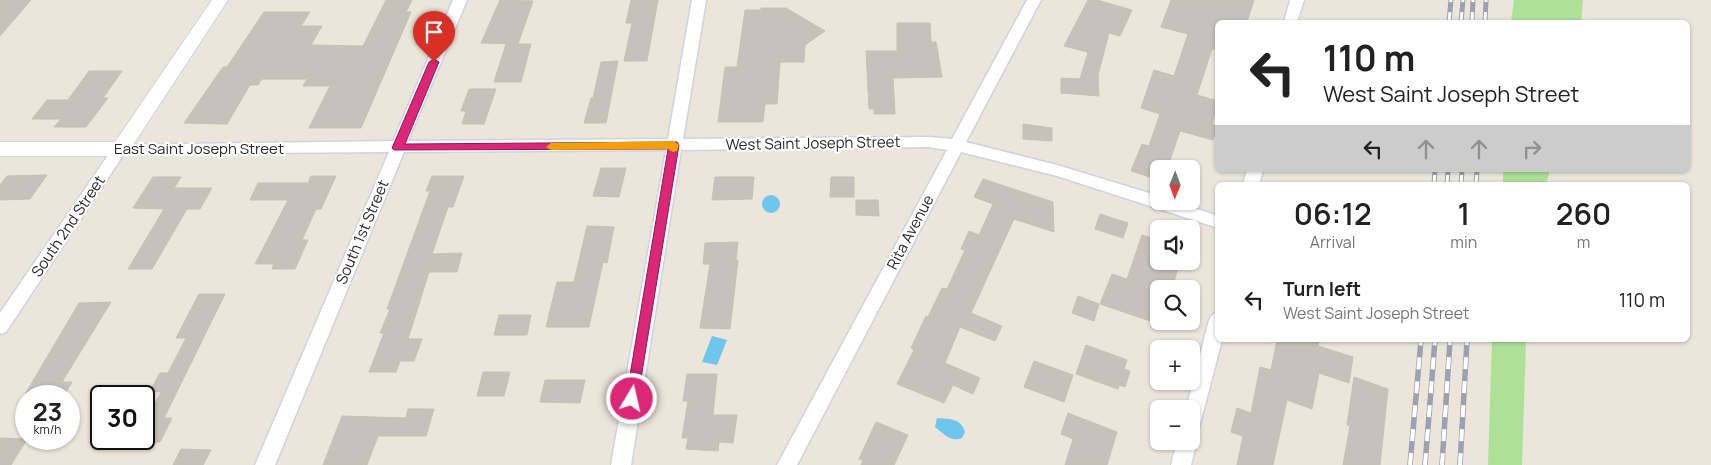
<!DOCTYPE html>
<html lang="en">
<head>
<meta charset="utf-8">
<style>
	body { margin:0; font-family:Manrope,sans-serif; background:#f6f6f6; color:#222; height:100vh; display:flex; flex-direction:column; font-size:19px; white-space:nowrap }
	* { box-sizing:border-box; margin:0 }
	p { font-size:16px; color:#767676 }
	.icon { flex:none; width:28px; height:28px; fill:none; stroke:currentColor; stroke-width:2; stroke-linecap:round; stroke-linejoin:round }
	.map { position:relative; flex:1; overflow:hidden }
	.side { position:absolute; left:1215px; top:182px; width:475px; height:160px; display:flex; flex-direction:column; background:#fff; border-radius:8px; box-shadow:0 1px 4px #0004 }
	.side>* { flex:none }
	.top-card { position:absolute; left:1215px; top:20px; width:475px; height:152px; border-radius:8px; box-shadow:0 1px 4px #0004; background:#fff; color:#222; overflow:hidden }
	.needle { width:32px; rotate:181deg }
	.tools { position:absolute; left:1150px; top:160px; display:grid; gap:10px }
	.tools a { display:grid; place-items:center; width:50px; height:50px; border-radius:8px; background:#fff; box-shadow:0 1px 4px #0004; font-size:25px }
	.speed { position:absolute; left:15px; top:385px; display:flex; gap:10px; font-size:25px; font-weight:700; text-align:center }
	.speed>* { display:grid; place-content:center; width:65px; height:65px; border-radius:50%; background:#fff; box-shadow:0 1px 4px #0004; line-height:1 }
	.speed small { font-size:12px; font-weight:400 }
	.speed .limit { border:2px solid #111; border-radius:8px; background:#fff; color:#111 }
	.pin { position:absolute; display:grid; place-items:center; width:42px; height:42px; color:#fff; margin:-51px -21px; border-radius:50% 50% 50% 0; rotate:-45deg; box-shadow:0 0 5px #0007 }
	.pin .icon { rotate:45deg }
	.me { position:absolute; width:55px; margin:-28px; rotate:9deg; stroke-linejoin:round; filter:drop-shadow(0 0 4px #0008) }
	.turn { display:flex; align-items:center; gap:18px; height:105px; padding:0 25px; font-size:22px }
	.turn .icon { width:65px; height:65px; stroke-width:2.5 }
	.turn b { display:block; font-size:35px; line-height:42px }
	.lanes { display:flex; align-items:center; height:48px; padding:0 25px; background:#0003; justify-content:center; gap:25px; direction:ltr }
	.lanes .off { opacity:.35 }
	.eta { display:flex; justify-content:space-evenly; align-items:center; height:85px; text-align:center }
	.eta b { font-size:30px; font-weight:600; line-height:35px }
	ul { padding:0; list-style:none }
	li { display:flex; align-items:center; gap:15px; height:65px; padding:0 25px }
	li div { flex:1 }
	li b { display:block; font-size:19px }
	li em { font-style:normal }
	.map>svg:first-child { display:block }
	.green { fill:#ade197 }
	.water { fill:#6ec6ed }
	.building { fill:#c6c1ba; stroke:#c6c1b4 }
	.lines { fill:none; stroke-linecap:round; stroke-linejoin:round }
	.minor-casing { stroke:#d0d2e2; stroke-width:3 }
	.tertiary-casing { stroke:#d0d2e2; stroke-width:2 }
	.minor { fill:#fff; fill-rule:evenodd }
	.tertiary { fill:#fff; fill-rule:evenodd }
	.rail-far1-casing { stroke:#9da0b3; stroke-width:5 }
	.rail-casing { stroke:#9da0b3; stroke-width:5.5 }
	.rail-far1 { stroke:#fff; stroke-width:3; stroke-dasharray:10; stroke-linecap:butt }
	.rail { stroke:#fff; stroke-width:4; stroke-dasharray:12; stroke-linecap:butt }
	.route { fill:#db2777; stroke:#8e194d }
	.slow { fill:#f59e0b }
	.labels { text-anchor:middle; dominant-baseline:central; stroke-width:4.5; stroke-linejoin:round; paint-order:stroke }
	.street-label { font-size:15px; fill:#292929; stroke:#fff }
</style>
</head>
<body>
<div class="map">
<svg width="1711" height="465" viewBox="0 0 1711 465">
	<rect width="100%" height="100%" fill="#ebe5da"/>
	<path class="green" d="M1514,0H1583L1581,22H1511Z
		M1503,170H1550L1546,185H1503Z
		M1492,340H1526L1522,465H1488Z"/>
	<path class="water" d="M762 204a9 9 0 1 1 18 0a9 9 0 1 1-18 0Z
		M712,336L727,340L717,365L702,362Z
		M937,418C949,419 961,418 965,432L962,438C951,443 943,433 935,427Z"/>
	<path class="building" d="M0,0H31L0,36Z
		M386,0H412L406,12H411L361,128H309L330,86H303L307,79H262L258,85H250L227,124L184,123L223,67H227L264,12H310L301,26H322L311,45L363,46Z
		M500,0L533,1L518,44L481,43Z
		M631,0H658L647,61H624L632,23H626Z
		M1088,0H1097L1132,10L1120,36L1109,33L1098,75L1099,96L1061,93V78L1080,79L1088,52L1064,46Z
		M1171,0H1254L1247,22H1218V50L1212,49L1197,95L1218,101L1212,124L1217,126L1213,140L1180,131L1167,169H1159V180L1131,171L1142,144L1149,146L1160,114L1141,108L1154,70L1174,76L1188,34L1161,27Z
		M761,8H786L825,31L805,45L804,62H780L777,104H765L763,122H718L725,67H737L745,10H761Z
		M897,23H930L931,42H936L942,77L893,78L895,114H874V109H869L866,51H897Z
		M506,44H531L521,82H494Z
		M618,61L606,123H584L591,98H593L601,62Z
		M89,71H122L103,98H108L86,127H54L61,119H32L47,100H68Z
		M469,89H496L484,124H462L466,111H461Z
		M1023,124L1052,128V141L1023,139Z
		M601,168H626L619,197L593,196Z
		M47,175L30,199L0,200V185L7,176Z
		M311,176H336L321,209H316L302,240H308L295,269H272L274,264H255L288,200H250L258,183H308Z
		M432,176H464L453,207H448L432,254L462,253L457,272H429L408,339H422L414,361H400L396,372H369L384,333H380L390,309H387L430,191H426Z
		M153,177H181L174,188H212L200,209H187L152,269H128L164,209L133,208Z
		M715,177H754L752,199L712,200Z
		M831,177H854V197H830Z
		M983,179L1053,202L1054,232L1014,219L971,313L1002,326L995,341L960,327L945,363L980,378L973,394L953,385L944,403L897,384L914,350L911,348L926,316L928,317L942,288L947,289L965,250L961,249L969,231L979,235L993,204L974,197Z
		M856,200H878L879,216L856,215Z
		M1100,214L1128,223L1123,238L1095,229Z
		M587,226L614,227L607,263L603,262L589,327H546L557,282H574Z
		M1142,235L1159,240V261H1180L1172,289L1159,284V312L1156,323L1100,304L1112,274L1127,279Z
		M738,242L736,260H738L730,329L700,328L710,264H703L705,243Z
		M199,294H225L164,418H172L160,442H144V424L161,392L150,391L160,373H168L186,338H176Z
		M1078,296L1099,304L1094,321L1072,313Z
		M111,302L62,382H72L64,396H24L79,303Z
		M499,315H531L527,335H494Z
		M1277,340H1319L1318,346L1353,357L1349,383L1319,373L1312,409L1287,400L1273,465H1237L1243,436L1231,432L1237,408L1251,413L1260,367L1271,370Z
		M1086,345L1127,360L1124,369L1130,371L1125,387L1119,385L1118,389L1076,374Z
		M1034,361L1073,375L1064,402L1024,387Z
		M483,372H510L504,396H477Z
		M687,374H717L713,415H737L733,443L719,442L718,451L686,449L688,438H682L688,401H683Z
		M1354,377L1388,389L1380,465H1343L1350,426L1347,425Z
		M545,380H585L580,403L540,402Z
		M408,409H434L426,436H378L367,465H323L342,416L406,418Z
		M1068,413L1117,432L1107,465H1065L1073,439L1061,434Z
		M876,422L908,435L894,465H861L863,460L859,459Z
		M0,438L27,439L11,465H0Z
		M181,449L211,450L203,465H173Z"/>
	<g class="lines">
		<defs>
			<path id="minor" d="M453,0H467L408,141L668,139L692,0H706L683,139L929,137L952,139L1027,0H1041L966,142L1057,165L1159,196V201H1173L1218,216V228L1057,176L961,152L797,465H777L947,150L929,147L681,150L631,465H611L666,150L404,152L275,465H255L389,152L124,154L6,332L0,334V313L115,145L393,141Z
				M1290,0H1304L1297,22H1284Z
				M1247,170H1263L1259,185H1243Z
				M1218,313V340H1222L1200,424L1198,430L1191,433V409H1186L1209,320L1212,315Z
				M1191,434L1197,441L1191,465H1171L1177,441H1191Z"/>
			<path id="tertiary" d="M212,0H228L127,154L120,156H0V142H115Z"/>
		</defs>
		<use href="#minor" class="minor-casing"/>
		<use href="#tertiary" class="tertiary-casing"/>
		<use href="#minor" class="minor"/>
		<use href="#tertiary" class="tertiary"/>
		<defs>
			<path id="rail-far1" d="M1449,22L1451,0
				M1461,22L1463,0
				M1472,22L1473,0
				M1485,22L1486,0
				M1434,185L1435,170
				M1447,185L1448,170
				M1461,185L1462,170
				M1476,185L1477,170"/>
			<path id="rail" d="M1410,465L1421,340
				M1425,465L1435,340
				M1442,465L1450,340
				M1460,465L1467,340"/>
		</defs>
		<use href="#rail-far1" class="rail-far1-casing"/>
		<use href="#rail" class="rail-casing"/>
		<use href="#rail-far1" class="rail-far1"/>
		<use href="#rail" class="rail"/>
	</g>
	<path class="route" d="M434,59L439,62L405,144L677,142L679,145L637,403H628L626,399L668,149L394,150L392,148L429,62Z"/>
	<path class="slow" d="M674,141L679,145L677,151L673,152L668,149L551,150L546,147L551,143Z"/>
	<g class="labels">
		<g class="street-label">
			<text transform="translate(813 143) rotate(-1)">West Saint Joseph Street</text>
			<text x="199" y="148">East Saint Joseph Street</text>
			<text transform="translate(68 226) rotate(-56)">South 2nd Street</text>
			<text transform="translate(362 232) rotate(-67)">South 1st Street</text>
			<text transform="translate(910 232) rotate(-62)">Rita Avenue</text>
		</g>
	</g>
</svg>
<div class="tools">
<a><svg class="needle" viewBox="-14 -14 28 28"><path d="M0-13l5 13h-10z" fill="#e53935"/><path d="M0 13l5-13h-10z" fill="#767676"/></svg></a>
<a><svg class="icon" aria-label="sound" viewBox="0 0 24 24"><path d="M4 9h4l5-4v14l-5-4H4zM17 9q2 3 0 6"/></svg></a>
<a><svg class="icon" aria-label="search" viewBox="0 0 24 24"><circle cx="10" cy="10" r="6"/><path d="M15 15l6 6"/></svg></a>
<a>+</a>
<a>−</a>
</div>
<div class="speed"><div>23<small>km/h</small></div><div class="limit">30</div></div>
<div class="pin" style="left:434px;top:62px;background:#d93025"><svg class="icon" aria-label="arrive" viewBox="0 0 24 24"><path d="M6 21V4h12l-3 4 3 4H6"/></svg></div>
<svg class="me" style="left:632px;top:399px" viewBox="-20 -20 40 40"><circle r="17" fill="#db2777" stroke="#fff" stroke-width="3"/><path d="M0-11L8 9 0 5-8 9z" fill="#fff"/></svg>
<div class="top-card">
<div class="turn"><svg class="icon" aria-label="left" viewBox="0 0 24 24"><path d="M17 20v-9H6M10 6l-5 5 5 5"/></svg><div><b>110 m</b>West Saint Joseph Street</div></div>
<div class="lanes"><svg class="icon" aria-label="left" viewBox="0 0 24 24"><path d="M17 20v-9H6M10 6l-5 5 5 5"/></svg><svg class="icon off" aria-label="ahead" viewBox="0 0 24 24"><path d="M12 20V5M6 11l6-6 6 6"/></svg><svg class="icon off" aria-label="ahead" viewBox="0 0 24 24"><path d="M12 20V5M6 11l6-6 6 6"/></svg><svg class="icon off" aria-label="right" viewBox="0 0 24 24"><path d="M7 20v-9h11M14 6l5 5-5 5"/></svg></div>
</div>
<section class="side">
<div class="eta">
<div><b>06:12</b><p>Arrival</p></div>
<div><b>1</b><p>min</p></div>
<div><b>260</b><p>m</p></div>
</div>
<ul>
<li><svg class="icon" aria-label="left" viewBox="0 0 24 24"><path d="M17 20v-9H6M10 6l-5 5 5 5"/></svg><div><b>Turn left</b><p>West Saint Joseph Street</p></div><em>110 m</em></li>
</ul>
</section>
</div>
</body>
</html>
